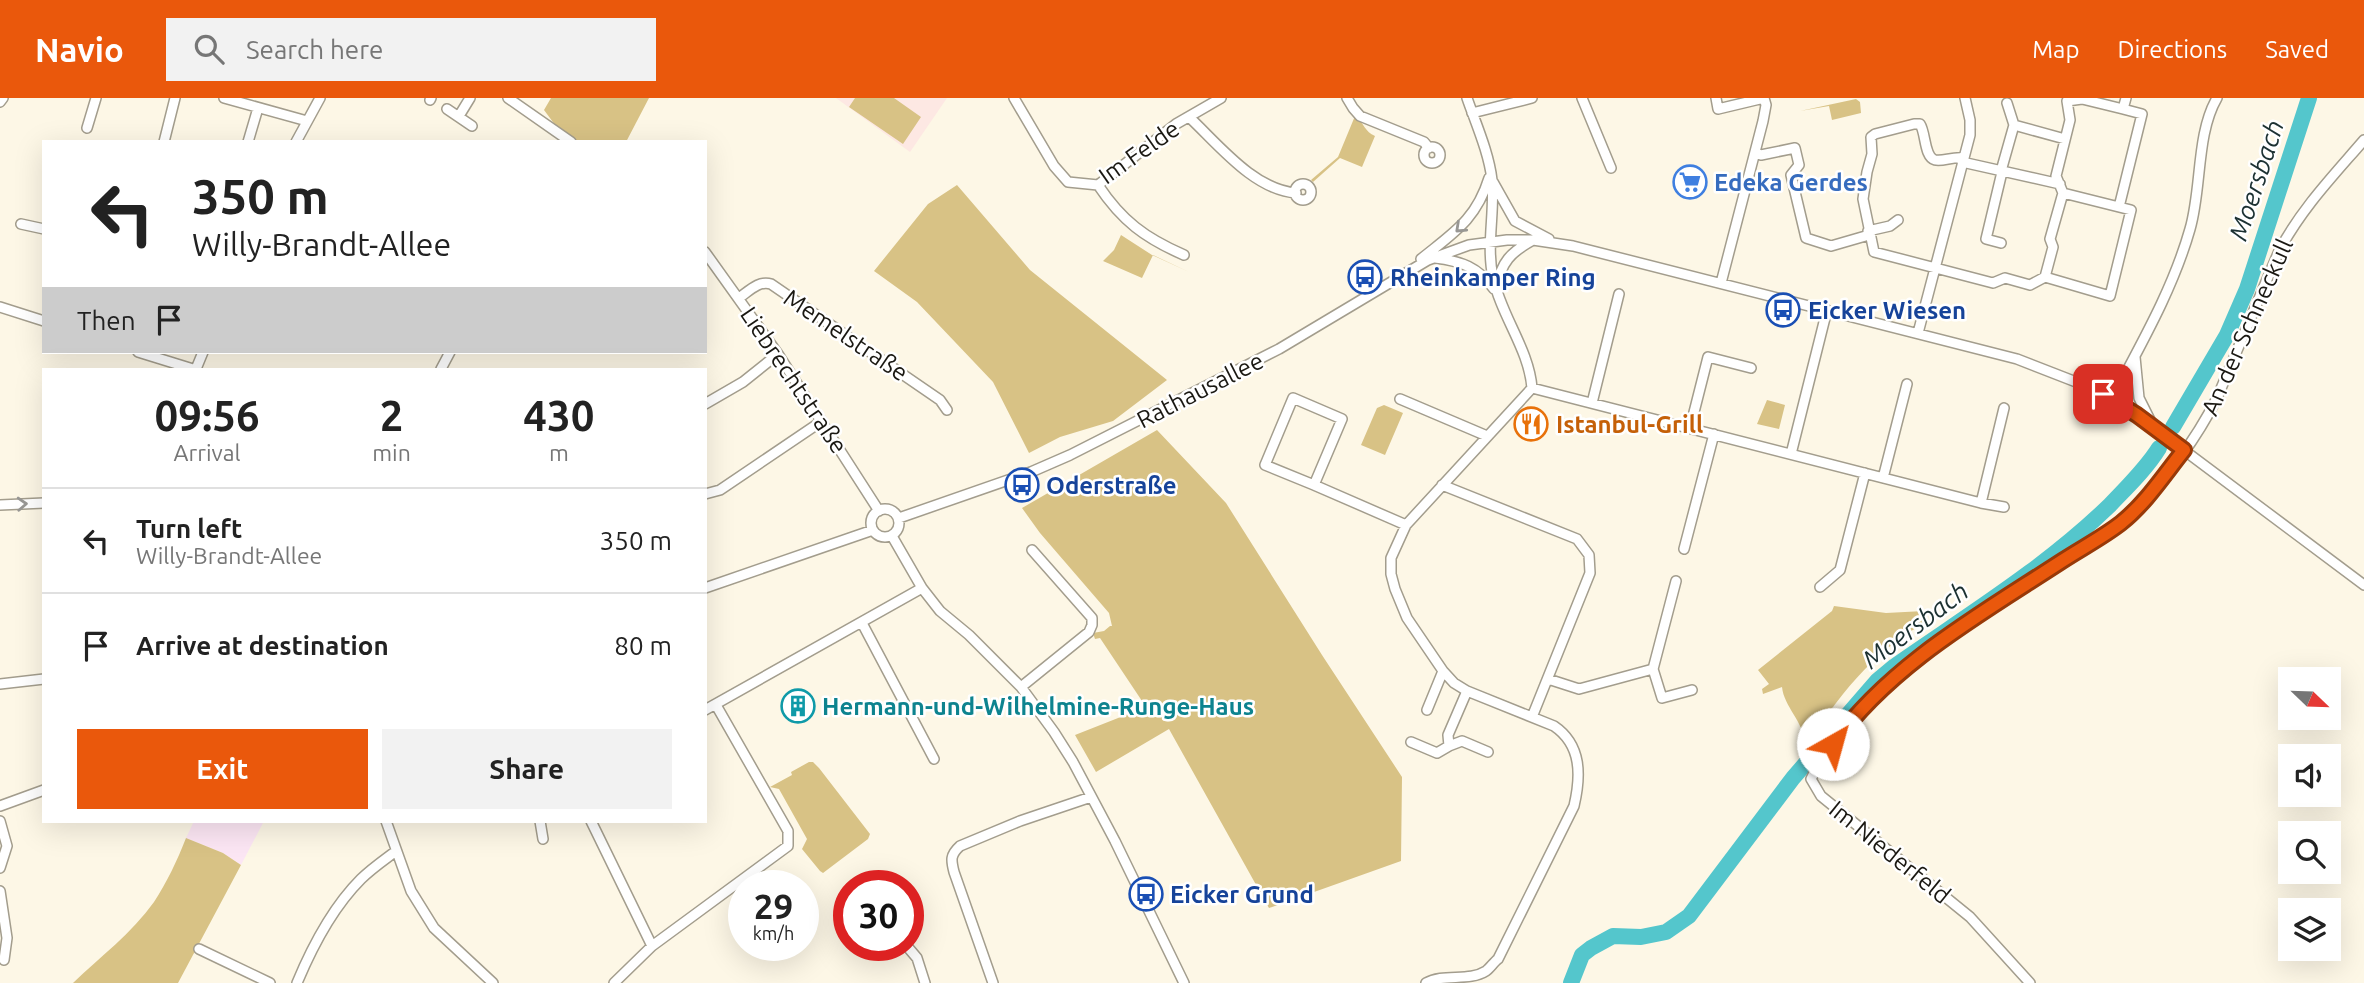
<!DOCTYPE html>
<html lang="en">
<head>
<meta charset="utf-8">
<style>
	body { margin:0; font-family:Ubuntu,sans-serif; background:#f2f2f2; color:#222; height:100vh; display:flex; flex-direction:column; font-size:26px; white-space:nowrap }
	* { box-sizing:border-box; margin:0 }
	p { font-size:23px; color:#767676 }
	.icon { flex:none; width:38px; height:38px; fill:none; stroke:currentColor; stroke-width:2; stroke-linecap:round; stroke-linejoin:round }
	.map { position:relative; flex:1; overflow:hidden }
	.details { position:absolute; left:42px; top:270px; width:665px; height:455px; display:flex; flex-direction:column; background:#fff; border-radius:0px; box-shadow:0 7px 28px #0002 }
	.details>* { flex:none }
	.hud { position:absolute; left:42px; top:42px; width:665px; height:214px; border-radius:0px; box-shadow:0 7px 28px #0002; background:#fff; color:#222; overflow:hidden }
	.needle { width:46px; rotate:113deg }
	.buttons { position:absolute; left:2278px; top:569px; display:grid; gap:14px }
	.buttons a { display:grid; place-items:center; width:63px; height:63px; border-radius:0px; background:#fff; box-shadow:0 7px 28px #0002; font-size:35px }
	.speed { position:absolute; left:728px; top:772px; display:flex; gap:14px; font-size:35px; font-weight:700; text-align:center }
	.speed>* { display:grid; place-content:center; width:91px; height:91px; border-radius:50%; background:#fff; box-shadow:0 7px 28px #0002; line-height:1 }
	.speed small { font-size:18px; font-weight:400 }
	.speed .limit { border:10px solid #d22; background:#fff; color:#111 }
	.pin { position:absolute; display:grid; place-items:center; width:60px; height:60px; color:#fff; margin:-30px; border-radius:14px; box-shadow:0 4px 10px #0006 }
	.me { position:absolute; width:77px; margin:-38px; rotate:38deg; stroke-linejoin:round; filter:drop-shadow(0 0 5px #0008) }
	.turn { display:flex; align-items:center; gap:24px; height:147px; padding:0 35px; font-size:32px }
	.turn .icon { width:91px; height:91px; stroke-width:2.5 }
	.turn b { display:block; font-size:49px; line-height:60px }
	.then { display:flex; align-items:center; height:66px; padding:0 35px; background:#0003; gap:14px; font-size:26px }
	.eta { display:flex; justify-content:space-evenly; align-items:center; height:119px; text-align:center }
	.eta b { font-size:42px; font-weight:600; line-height:49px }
	.primary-button { display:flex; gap:14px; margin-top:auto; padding:14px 35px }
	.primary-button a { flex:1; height:80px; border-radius:0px; background:#ea580c; color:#fff; font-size:28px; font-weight:600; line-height:80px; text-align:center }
	.primary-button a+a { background:#f2f2f2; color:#222 }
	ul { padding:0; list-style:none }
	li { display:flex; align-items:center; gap:21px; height:105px; padding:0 35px; border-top:2px solid #e0e0e0 }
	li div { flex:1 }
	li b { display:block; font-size:26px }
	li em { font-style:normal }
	header { display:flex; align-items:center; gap:42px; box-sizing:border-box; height:98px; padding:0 35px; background:#ea580c; color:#fff }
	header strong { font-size:33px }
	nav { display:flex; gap:38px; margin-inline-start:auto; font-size:24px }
	.search { width:490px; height:63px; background:#f2f2f2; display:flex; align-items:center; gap:18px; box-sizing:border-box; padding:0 24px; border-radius:0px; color:#767676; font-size:26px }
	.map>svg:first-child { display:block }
	.commercial { fill:#fce6f4 }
	.education { fill:#fde8e3 }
	.green { fill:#d8c285 }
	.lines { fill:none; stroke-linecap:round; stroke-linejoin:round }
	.river { stroke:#54c6cc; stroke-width:16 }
	.minor-casing { stroke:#a39d8d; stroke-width:12 }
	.minor { stroke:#fff; stroke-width:9 }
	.oneway { stroke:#989794 }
	.route-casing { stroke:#983908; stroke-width:18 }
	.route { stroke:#ea580c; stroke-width:12 }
	.labels { text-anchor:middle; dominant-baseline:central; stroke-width:5; stroke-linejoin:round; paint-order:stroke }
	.street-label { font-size:24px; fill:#1a1812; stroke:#fff }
	.shop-label { font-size:24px; font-weight:bold; fill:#366cbe; stroke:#fff; text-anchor:start }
	.transit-label { font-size:24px; font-weight:bold; fill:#164399; stroke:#fff; text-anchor:start }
	.food-label { font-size:24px; font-weight:bold; fill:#c56008; stroke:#fff; text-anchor:start }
	.culture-label { font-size:24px; font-weight:bold; fill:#0d838f; stroke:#fff; text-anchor:start }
	.water-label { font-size:26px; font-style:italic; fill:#1c3132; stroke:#fff }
</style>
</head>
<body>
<header>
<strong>Navio</strong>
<div class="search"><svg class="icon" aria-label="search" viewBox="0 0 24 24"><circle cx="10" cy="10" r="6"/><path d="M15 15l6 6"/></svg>Search here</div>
<nav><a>Map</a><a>Directions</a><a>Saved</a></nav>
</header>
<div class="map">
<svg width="2364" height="885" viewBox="0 0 2364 885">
	<rect width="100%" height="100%" fill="#fdf7e6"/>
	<path class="commercial" d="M194,723H264L241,767L223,755L186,740Z"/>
	<path class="education" d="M836,0H947L910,54Z"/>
	<path class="green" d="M551,0H649L626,44H571L564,39L544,12Z
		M855,0H894L921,19L903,46L849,9Z
		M1856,1L1860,4L1861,15L1832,22L1829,8L1800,13Z
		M1355,18C1364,25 1365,34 1375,38L1362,69L1340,60L1313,84L1311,82L1338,59Z
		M957,87L1030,172L1167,282L1113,323L1060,339L1029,355L993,284L917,204L874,173L928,106Z
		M1121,137L1152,157L1189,174L1153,157L1142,180L1103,163L1114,152Z
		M1767,302L1785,307L1779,331L1757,326Z
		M1384,307L1403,315L1385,357L1361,347L1377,310Z
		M1157,332L1226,405L1322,557L1402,679L1401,763L1269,810L1169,631L1096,674L1075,637L1146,609L1100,540L1095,541L1093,535L1104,533L1110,528H1112L1109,515L1040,435L1022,410Z
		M1834,508L1886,515L1924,513L1926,524C1868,557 1841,597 1803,651C1810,629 1784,611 1782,589L1763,596L1762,591L1769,586L1758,572L1832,513Z
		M809,664H813L819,670L870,736L868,741L823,775L820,773L802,751L807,741L779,691L770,689L792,677L791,674Z
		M186,740L223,755L241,767L178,885H73C100,859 132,835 154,804C167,784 177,763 186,740Z"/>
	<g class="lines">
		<path class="river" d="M2173,329L2227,237L2247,191L2309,0
			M1571,885L1582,857L1591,850L1613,838L1641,839L1666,834L1689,818L1793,680L1877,583L1895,568C1968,517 2045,470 2110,407C2127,389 2146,371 2159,350"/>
		<defs>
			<path id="minor" d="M224,0L307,23
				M508,0L571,44
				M1014,0L1054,68L1068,84L1098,87L1176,26L1221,0
				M1347,0L1353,10L1360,18L1424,44L1429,50
				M1582,0L1611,70
				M1716,0L1718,11L1764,0
				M430,2L431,0
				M0,4L3,0
				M2007,5L2014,27L2065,41
				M447,11L472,28
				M1472,15L1532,0
				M459,18L470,0
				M1189,19C1218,46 1254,92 1296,95
				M87,30L96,0
				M164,44L175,0
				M248,44L258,10
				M296,44L320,0
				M1424 57a8 8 0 1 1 16 0a8 8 0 1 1-16 0Z
				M1755,55L1761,57L1795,50L1799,67L1791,77L1806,140L1831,148L1869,137
				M1964,60C1953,58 1943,64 1935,62C1924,59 1926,35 1920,26H1914L1875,36L1871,39L1872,56L1867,74L1863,101L1874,154L1993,185L2005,180L2030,187L2045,179L2110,198L2131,112L2063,95
				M1962,64L2060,86
				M2001,73L2014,27
				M1493,84L1515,123L1549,141
				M1295 94a8 8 0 1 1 16 0a8 8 0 1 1-16 0Z
				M1098,87C1122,123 1145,140 1184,157
				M2119,109L2142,16L2123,11L2126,0
				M21,126L44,131
				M1868,133L1890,128L1898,122
				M2001,145L1986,141L2002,74
				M705,154L778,256L879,413
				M1435,160C1461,163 1478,169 1494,191
				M1421,161C1453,135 1476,122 1489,80
				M2045,179L2053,149L2050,141L2063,95L2056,78L2070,22L2067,3L2082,1L2123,11
				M1721,185L1763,23L1766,7L1764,0
				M1497,189C1501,164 1511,154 1533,142
				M739,200C749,193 759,182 771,186L940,302L947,312
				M0,209L44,223
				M1918,235L1970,37V22L1965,0
				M138,254L193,271
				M2135,259L2139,300L2152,326
				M196,271L203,254
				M441,271L450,254
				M1532,290L1981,405L2004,409
				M1400,301L1487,338
				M2112,301C2141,246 2173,191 2190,131C2202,90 2196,36 2217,0
				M1592,305L1619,196
				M705,306L743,284L778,256
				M1690,330L1708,259L1751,270
				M1791,356L1827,212
				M1883,380L1907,286
				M1314,387L1265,367L1293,300L1342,321L1314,387L1406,427
				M1442,387L1577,441L1589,457L1590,475L1532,619
				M705,396L720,392L822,323
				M1981,405L2004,310
				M0,407L44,405
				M871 425a14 14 0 1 1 28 0a14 14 0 1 1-28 0Z
				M899,420L1031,374L1070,357L1279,251L1428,162L1469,147L1507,142H1533L1573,148L2017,261L2089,289L2137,317L2364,487
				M892,438L922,490L940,513L969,537L1021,589L1054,634L1073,664L1115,743L1184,885
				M1684,451L1714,336
				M1820,489L1840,472L1865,375
				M705,490L873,432
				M862,525L934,661
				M1653,571L1662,600L1692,592
				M1548,581L1579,591L1653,571L1676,483
				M0,586L44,581
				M1021,589L1089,534L1092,527V520L1032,452
				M705,612L922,490
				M1427,612L1443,573
				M1411,644L1437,655L1449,648L1448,637L1467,593
				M1449,648L1462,643L1488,654
				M0,708L44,692
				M0,723L7,748L0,770
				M386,723L411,793L434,830L493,885
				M540,723L543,741
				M591,723L652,848
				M0,793L7,840L4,862
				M906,847L917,860L925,885
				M199,851L270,885
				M297,885C312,849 333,809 361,781C371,771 384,762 396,753
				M614,885L652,848L788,748V733L716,607
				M993,885L954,774C951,762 950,757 960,748L1020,723L1091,699
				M1426,885C1444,875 1469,884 1486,873C1490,870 1494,864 1498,861L1574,708C1581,678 1582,647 1554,628L1467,593L1454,585L1443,573L1407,520L1395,491L1391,476V460L1406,427L1532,290C1529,251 1501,218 1493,179C1486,148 1495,114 1492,82C1489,55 1476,26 1467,0
				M2030,885L1970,819L1821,698L1811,681C1856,587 1972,522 2057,466C2079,452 2105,440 2124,422C2161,388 2194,345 2217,300L2279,153C2302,110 2333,78 2364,42"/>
		</defs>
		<use href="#minor" class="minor-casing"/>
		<use href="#minor" class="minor"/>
	</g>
	<defs><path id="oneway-chevron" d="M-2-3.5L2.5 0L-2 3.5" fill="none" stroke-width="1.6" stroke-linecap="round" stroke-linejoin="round" transform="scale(1.75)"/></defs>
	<g class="oneway">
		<use href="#oneway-chevron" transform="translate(1460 130) rotate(137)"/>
		<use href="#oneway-chevron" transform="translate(22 406) rotate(-3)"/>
	</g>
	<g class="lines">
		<defs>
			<path id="route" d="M1833,646C1891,566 1981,516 2062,463C2082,450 2103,439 2121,425C2146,405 2164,377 2184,352L2137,317L2103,296"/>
		</defs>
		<use href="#route" class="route-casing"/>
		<use href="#route" class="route"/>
	</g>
	<defs>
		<symbol id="supermarket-ring" viewBox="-11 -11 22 22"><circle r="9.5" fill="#fff" stroke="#3f7fe0" stroke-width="1.5"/><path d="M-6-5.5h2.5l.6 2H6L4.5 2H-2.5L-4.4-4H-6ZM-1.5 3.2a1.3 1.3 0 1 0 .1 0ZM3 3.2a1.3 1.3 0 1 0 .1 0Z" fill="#3f7fe0"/></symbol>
		<symbol id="bus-ring" viewBox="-11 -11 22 22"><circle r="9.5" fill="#fff" stroke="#1a4fb4" stroke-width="1.5"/><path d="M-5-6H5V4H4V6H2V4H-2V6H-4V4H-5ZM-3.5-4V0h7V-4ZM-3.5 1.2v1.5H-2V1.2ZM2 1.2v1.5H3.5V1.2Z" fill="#1a4fb4"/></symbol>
		<symbol id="restaurant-ring" viewBox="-11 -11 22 22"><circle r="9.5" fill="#fff" stroke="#e8710a" stroke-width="1.5"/><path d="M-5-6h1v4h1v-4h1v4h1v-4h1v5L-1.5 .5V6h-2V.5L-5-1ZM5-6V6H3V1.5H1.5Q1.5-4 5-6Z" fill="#e8710a"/></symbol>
		<symbol id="building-ring" viewBox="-11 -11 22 22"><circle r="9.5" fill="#fff" stroke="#0f9aa8" stroke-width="1.5"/><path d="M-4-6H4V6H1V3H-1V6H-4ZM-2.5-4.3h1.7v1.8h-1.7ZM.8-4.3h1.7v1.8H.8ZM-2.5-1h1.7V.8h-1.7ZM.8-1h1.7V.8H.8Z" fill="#0f9aa8"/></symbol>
	</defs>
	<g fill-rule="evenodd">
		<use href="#supermarket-ring" x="1671" y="65" width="38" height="38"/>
		<use href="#bus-ring" x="1346" y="160" width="38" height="38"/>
		<use href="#bus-ring" x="1764" y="193" width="38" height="38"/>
		<use href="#restaurant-ring" x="1512" y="307" width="38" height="38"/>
		<use href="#bus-ring" x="1003" y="368" width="38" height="38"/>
		<use href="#building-ring" x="779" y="589" width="38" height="38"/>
		<use href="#bus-ring" x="1127" y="777" width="38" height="38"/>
	</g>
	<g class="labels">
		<g class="street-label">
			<text transform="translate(1139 54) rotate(-35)">Im Felde</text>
			<text transform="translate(2247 229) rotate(-66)">An der Schneckull</text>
			<text transform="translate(846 237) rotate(34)">Memelstraße</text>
			<text transform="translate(794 282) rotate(56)">Liebrechtstraße</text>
			<text transform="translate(1200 292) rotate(-27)">Rathausallee</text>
			<text transform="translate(1890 754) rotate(39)">Im Niederfeld</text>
		</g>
		<g class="shop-label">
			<text x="1714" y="84">Edeka Gerdes</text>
		</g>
		<g class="transit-label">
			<text x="1390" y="179">Rheinkamper Ring</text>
			<text x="1808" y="212">Eicker Wiesen</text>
			<text x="1046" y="387">Oderstraße</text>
			<text x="1170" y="796">Eicker Grund</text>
		</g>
		<g class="food-label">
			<text x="1556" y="326">Istanbul-Grill</text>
		</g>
		<g class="culture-label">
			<text x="822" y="608">Hermann-und-Wilhelmine-Runge-Haus</text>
		</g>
		<g class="water-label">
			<text transform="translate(2256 82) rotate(-72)">Moersbach</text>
			<text transform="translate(1915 527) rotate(-37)">Moersbach</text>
		</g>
	</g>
</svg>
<div class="buttons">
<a><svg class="needle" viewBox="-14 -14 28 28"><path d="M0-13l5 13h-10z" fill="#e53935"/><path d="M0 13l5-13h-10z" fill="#767676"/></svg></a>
<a><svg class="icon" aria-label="sound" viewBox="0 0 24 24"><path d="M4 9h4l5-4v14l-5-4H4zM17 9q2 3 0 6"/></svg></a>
<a><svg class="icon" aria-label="search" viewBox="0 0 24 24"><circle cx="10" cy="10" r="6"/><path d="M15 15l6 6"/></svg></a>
<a><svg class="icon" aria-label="layers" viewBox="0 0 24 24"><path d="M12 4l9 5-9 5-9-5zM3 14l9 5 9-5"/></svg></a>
</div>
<div class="speed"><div>29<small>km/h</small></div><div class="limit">30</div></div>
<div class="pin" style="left:2103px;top:296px;background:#d93025"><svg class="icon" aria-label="arrive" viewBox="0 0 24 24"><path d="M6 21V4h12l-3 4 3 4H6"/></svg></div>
<svg class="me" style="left:1833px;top:646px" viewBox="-20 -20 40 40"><circle r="19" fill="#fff"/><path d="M0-13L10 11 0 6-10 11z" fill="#ea580c"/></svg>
<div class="hud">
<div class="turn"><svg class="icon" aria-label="left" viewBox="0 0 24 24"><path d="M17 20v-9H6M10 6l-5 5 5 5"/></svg><div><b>350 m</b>Willy-Brandt-Allee</div></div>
<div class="then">Then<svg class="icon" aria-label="arrive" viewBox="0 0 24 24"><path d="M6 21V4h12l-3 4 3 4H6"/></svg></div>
</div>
<section class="details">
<div class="eta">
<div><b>09:56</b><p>Arrival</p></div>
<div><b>2</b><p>min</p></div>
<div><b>430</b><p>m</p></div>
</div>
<ul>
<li><svg class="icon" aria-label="left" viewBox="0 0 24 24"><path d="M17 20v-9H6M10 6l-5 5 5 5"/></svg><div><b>Turn left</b><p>Willy-Brandt-Allee</p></div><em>350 m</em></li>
<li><svg class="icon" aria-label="arrive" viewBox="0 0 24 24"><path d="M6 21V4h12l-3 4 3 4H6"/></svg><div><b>Arrive at destination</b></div><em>80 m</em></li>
</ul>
<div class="primary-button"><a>Exit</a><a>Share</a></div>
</section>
</div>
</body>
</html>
